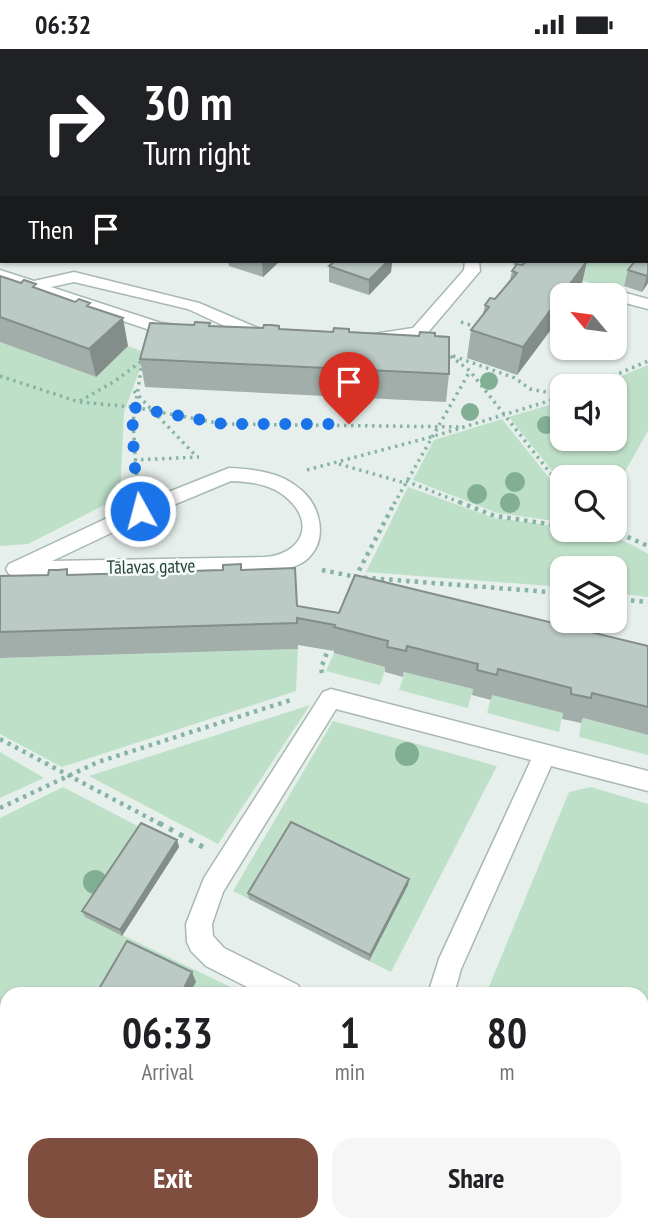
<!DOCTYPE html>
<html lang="en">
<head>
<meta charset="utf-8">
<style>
	body { margin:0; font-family:"PT Sans Narrow",sans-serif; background:#f6f6f6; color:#202124; height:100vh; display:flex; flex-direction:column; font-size:26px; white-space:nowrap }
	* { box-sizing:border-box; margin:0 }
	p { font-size:23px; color:#757577 }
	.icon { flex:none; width:38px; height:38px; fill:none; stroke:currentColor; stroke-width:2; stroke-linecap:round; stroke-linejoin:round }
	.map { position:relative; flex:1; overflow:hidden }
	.sheet { position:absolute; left:0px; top:938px; width:649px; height:245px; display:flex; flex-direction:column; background:#fff; border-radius:21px 21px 0 0; box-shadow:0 2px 5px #0004 }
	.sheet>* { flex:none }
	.banner { position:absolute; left:0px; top:0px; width:649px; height:214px; box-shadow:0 2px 5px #0004; background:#202124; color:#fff; overflow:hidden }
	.needle { width:46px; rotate:299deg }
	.buttons { position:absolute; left:550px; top:234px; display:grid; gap:14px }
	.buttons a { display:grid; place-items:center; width:77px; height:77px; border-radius:14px; background:#fff; box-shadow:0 2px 5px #0004; font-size:35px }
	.pin { position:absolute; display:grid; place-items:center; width:60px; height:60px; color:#fff; margin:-72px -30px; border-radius:50% 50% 50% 0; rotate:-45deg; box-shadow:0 0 7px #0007 }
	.pin .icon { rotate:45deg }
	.me { position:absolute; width:77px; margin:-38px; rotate:353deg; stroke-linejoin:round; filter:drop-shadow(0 0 5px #0008) }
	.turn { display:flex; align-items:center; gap:24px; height:147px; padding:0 28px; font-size:32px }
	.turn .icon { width:91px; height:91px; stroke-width:2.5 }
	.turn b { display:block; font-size:49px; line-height:60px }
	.then { display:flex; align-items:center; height:66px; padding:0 28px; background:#0003; gap:14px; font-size:26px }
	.eta { display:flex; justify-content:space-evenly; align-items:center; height:119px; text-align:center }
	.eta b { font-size:42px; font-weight:700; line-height:49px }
	.action { display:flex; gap:14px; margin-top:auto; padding:14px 28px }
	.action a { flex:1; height:80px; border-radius:21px; background:#7f4e3f; color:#fff; font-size:28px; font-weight:700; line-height:80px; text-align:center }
	.action a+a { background:#f6f6f6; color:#202124 }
	.status { display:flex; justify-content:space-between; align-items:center; height:49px; padding:0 35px; background:#fff; direction:ltr }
	.status svg { height:19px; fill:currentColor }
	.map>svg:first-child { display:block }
	.green { fill:#bfe0c8 }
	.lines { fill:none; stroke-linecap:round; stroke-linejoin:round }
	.minor-casing { stroke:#a8b8b2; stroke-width:3 }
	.path-far2 { stroke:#86b3a5; stroke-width:3.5; stroke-dasharray:2.5 4.5; stroke-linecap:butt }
	.path-far1 { stroke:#86b3a5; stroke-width:4.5; stroke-dasharray:3.5 5; stroke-linecap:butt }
	.path { stroke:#86b3a5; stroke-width:5; stroke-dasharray:4.5 7; stroke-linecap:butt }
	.minor { fill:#fff; fill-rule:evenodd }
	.tree { fill:#80af93 }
	.wall { fill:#a1aea9 }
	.shaded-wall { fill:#838d89 }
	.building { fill:#bbcac4; stroke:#838d89; stroke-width:2 }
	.route { stroke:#1a73e8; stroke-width:12; stroke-dasharray:0 21.6 }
	.labels { text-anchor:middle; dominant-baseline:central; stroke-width:5; stroke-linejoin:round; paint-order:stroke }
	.street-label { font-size:19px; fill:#24423a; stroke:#f7fbf9 }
</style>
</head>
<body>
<div class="status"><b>06:32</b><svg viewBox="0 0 49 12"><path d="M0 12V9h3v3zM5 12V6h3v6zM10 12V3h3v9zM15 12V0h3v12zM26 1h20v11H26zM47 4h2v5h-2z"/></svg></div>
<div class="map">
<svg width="648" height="1183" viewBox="0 0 648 1183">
	<rect width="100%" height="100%" fill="#e6efeb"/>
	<path class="green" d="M556,212H642L619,243L550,221Z
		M0,293L96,328L128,297L146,304L124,363L120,448L28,495L0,497Z
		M648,316V382L614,442V429H562V434L509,368L562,352V390H614V338H595Z
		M502,370L562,445V473L497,464L413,431L434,391Z
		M408,438L494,469L562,478V481C598,481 617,486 648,505V548L614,544V520H562V538L366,523Z
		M298,600L296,642L62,718L0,685V609Z
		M334,604L386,618L380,636L326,622Z
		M405,623L473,640L468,659L399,641Z
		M492,645L563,664L559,683L487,664Z
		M310,656L218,795L89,727Z
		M582,669L648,686V706L579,688Z
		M333,672L497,717L391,923L369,912L408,836L249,850L233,842Z
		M0,703L44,729L0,749Z
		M63,738L143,780L85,868L245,945H7V1176H323L320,1183H0V769Z
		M591,738L648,755V1118L642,1138V945H486L569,743Z"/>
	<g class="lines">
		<defs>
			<path id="minor" d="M0,112H2V120H0Z
				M465,212H479L480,222L425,287L393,294L374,293L372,289L374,285L413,279L464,221Z
				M0,221L34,232L74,223L199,254L258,279L260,283L258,287H246L188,260L74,233L51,238L161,274L183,277L185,280L177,285L159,284L0,231Z
				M608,239L648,250V260L614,251V247H602L603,241Z
				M229,419C253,420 281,423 300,440C321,457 329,492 306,511C295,520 278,521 265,522L16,528L9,525L6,520L9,515L133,457ZM231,432C251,433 271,435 287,449C316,474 302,505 265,508L52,512L147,467Z
				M331,640L648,722V742L551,717L461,920L454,945H428L439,910L531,711L336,660L223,843L212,875L213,887L224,899L298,936L302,945H261L206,917L191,902L187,893L186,875L204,829L323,643Z
				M345,1176H375L372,1183H342Z"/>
		</defs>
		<use href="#minor" class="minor-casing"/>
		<path class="path-far2" d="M507,212L528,218
			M461,273L479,279
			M445,303L470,322L562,439
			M453,307L515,329L530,340L562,346
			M0,327L79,353L133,358L223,375L464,378
			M587,338L648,312
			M134,342L196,407
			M80,352L115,332L143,311
			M134,411L199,408
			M339,415L405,434
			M307,421L431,388L562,348
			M406,432L464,455
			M137,433L133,373L142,314
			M394,455L470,322"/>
		<path class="path-far1" d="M459,453L495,467L562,477
			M612,481L648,497
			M322,521L356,528L562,544
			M355,529L395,453
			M614,550L648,553
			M322,624L321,619L328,601
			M0,690L162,776
			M0,759L98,713L294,650"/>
		<path class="path" d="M159,774L203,798"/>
		<use href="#minor" class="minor"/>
	</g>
	<g class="tree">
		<circle cx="489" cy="332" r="9"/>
		<circle cx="470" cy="363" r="9"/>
		<circle cx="546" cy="376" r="9"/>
		<circle cx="515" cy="433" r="10"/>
		<circle cx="477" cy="445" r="10"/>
		<circle cx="510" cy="454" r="10"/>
		<circle cx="407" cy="705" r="12"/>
		<circle cx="95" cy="833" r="12"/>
	</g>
	<path class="wall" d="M383,0H462V2H391Z
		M0,32L2,35V75H0Z
		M648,194V234L642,243L624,237L628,221Z
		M228,212H280L263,228L229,217Z
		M335,212H392L391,223L369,246L329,233V217Z
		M512,222L581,239L517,326L467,309L471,281L483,265L485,256L495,250L510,231Z
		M0,227L91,258L128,297L96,328L0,293Z
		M210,274V277L263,279L279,277L280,280L435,287L449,325L446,353L145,338L140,310Z
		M155,518L156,523L242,521L297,557L339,564L648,597V686L583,669L581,674L572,672L562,670L563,664L492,646L491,651L472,646L473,640L404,623L403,628L385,623V618L334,604V602L298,596V600L0,609V527L135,524Z
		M177,791L179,798L122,887L85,868L82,862Z
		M409,830L408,836L369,912L249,850L248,844Z
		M648,1118V1140L642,1137Z"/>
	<path class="shaded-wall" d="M0,132L2,139V152L0,156Z
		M1,170L2,182L0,185V173Z
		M263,212H280L263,228L262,213Z
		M388,212H392L391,223L369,246V231Z
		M587,212L581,239L575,247H562V266L517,326L523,298Z
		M648,225V234L642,243L647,227Z
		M123,269L128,297L96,328L89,300Z
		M177,791L179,798L122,887L120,881Z
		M409,830L408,836L369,912L370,906Z
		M192,923L196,933L189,945H181Z"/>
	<path class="building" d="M105,0H135L134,2H104Z
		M299,0H361L369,2H296Z
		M414,0H457L455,2H412Z
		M585,0H624L622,2H592Z
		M0,43H2V60H0Z
		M648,194V225L647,227L628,221L635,212H648Z
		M335,212H388L369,231L329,217Z
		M527,212H587L523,298L471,281L489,258L485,256L490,249L495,250L517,224L512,222L517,215L522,216Z
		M0,227L21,234L24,231L36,235L33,238L75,253L79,250L90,254L87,257L123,269L89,300L0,268Z
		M195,273L210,274L209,277L263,279L264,276H271L279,277V280L333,283L334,279L349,280V283L419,287L420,283L435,284V287L449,288V325L140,310L150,274L194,276Z
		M241,515V521L295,519L297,557L339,564L355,526L648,597V658L592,644L591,649L571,645V639L498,620L497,626L477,621L478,615L407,597L406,602L397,600L387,598L388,592L334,578L335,576L297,569V574L0,583V527L48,526L49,521H58L67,520V526L135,524L136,519L155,518V523L223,521V516Z
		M291,773L409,830L370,906L248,844Z
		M141,774L177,791L120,881L82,862Z
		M127,892L192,923L181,945H96Z
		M445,1176H562L560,1183H442Z"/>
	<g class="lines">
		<path class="route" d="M140,462L134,411L132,358L223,375H349"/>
	</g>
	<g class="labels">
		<g class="street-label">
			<text transform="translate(151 517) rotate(-1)">Tālavas gatve</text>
		</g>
	</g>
</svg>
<div class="buttons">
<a><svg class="needle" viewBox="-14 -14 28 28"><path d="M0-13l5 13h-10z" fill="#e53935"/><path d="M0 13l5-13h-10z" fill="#757577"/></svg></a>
<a><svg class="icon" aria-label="sound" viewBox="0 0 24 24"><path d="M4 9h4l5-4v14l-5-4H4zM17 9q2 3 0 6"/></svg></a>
<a><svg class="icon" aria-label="search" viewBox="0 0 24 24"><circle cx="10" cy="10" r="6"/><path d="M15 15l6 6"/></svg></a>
<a><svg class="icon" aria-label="layers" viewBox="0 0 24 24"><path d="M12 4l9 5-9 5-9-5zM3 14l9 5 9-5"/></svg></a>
</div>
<div class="pin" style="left:349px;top:375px;background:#d93025"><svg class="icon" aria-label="arrive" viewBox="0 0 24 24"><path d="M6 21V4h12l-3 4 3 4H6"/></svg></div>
<svg class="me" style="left:140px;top:462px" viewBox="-20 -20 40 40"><circle r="17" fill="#1a73e8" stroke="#fff" stroke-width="3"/><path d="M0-11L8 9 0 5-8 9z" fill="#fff"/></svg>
<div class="banner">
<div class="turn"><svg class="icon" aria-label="right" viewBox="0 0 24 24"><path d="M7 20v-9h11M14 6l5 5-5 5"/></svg><div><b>30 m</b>Turn right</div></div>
<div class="then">Then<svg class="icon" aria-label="arrive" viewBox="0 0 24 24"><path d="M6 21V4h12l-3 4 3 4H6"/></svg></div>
</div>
<section class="sheet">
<div class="eta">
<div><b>06:33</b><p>Arrival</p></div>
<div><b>1</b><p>min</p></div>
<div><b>80</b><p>m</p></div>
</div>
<div class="action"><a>Exit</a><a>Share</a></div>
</section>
</div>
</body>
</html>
